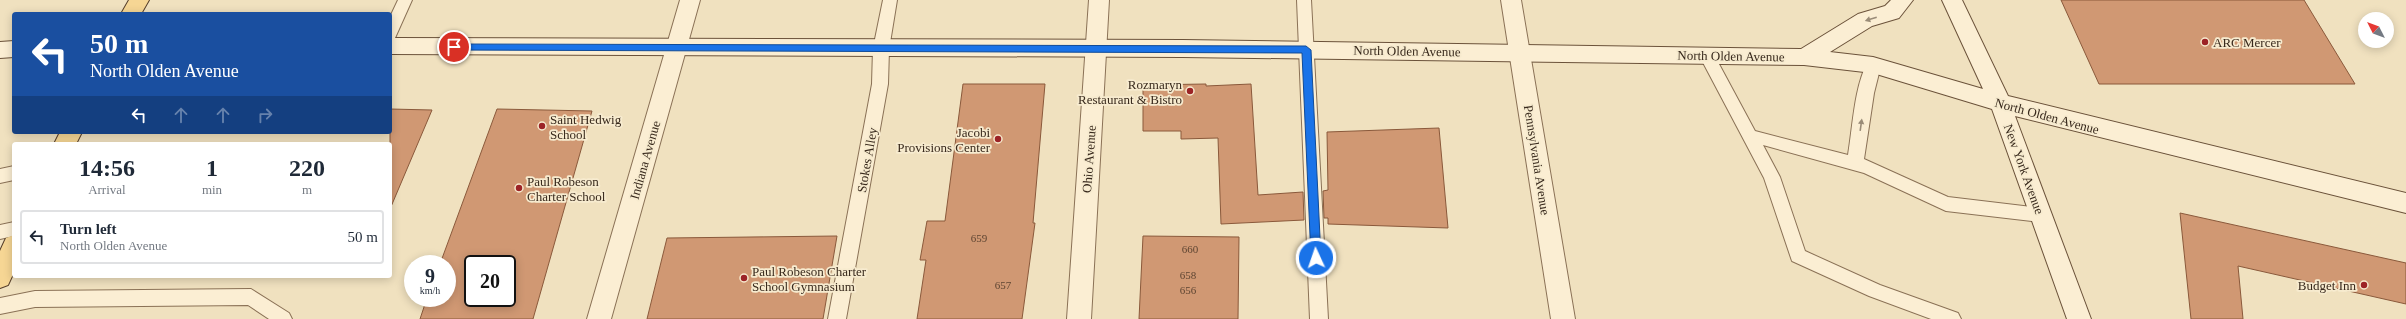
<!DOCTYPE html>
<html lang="en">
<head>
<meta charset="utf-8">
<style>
	body { margin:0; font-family:"Times New Roman",serif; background:#f2f2f3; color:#1f2937; height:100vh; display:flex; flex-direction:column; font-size:15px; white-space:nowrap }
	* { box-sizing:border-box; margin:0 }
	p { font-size:13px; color:#747a83 }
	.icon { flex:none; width:22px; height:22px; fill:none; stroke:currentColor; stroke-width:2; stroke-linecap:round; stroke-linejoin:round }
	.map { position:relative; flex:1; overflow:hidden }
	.sheet { position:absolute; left:12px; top:142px; width:380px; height:136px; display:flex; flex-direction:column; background:#fff; border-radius:4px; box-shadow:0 2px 10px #0003 }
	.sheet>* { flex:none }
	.guide { position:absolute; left:12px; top:12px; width:380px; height:122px; border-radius:4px; box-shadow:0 2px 10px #0003; background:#1a4fa0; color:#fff; overflow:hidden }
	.needle { width:26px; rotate:312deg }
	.tools { position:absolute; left:2358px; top:12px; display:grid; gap:8px }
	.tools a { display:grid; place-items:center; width:36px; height:36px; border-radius:50%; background:#fff; box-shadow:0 2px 10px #0003; font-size:20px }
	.speed { position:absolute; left:404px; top:255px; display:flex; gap:8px; font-size:20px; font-weight:700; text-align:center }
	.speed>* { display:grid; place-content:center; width:52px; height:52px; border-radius:50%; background:#fff; box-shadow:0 2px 10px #0003; line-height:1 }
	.speed small { font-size:10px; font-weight:400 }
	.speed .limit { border:2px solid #111; border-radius:6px; background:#fff; color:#111 }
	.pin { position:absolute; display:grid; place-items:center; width:34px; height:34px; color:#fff; margin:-17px; border:2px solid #fff; border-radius:50%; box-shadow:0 1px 4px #0007 }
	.me { position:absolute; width:44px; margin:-22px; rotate:357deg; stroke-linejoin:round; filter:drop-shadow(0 0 3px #0008) }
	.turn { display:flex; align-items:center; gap:14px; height:84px; padding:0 12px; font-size:18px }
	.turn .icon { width:52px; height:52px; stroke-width:2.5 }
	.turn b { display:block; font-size:28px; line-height:34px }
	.lanes { display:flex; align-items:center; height:38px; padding:0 12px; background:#0003; justify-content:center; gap:20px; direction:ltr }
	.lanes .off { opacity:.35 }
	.eta { display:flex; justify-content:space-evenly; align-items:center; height:68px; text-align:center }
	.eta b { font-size:24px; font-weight:700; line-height:28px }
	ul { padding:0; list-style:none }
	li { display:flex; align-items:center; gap:12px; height:54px; margin:0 8px 6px; padding:0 4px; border:2px solid #e0e1e3; border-radius:4px }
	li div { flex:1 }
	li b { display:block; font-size:15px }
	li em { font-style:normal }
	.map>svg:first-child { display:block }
	.building { fill:#d09873; stroke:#8a593b; fill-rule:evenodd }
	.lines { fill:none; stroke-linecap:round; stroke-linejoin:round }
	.lane-casing { stroke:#8a7156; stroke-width:2 }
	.street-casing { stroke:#8a7156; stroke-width:2 }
	.secondary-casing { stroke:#6b523a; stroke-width:2 }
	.primary-casing { stroke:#573f2b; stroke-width:2 }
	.lane { fill:#fbeed3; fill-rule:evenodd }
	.street { fill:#fbeed3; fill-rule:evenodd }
	.secondary { fill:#fbeed3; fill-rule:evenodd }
	.primary { fill:#f6d694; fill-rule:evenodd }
	.oneway { fill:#9a8c78 }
	.route { fill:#1a73e8; stroke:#114b97 }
	.poi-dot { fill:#9c2326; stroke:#f7ebcf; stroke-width:1.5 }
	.labels { text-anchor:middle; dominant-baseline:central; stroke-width:3.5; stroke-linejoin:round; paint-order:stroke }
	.number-label { font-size:11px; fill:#5e4532 }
	.poi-label { font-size:13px; fill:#38291c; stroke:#f7ebcf; text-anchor:start }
	.street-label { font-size:13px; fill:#38291c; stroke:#f7ebcf }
</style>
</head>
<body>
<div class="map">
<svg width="2406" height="319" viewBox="0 0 2406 319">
	<rect width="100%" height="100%" fill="#f0e1bf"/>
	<path class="building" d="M2061,0H2304L2355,84H2099Z
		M963,84H1045L1033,223H1035L1022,319H917L926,260H920L927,221H945Z
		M1206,84V86L1251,84L1258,195L1303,192L1304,220L1221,224L1218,138L1181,139V131H1143V85Z
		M390,109L432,110L390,209Z
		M497,109L592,111L533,319H420L427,298H447V264H440ZM473,264H507V298H473Z
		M1439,128L1448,228L1328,224V218H1324L1323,191L1328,190L1327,132Z
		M2180,213L2406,263V304L2238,266L2243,319H2191Z
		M837,236L823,319H647L667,238Z
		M1143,236L1239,237L1238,319H1139Z"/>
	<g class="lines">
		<defs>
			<path id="lane" d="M398,0H412L395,38L390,40V17Z
				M883,0H897L889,49L888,84L846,319H828L872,84L873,49Z
				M1297,0H1311L1328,319H1310Z
				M1707,49L1712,51L1755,131L1848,155C1853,125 1854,88 1868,61L1873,59L1878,61L1881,65L1874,93L1864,159L1948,197L2041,208L2047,210L2049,215L2047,220L2041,222L1946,211L1864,173L1763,145L1780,177L1805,251L1880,285L1958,313L1961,319H1931L1869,296L1792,261L1764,178L1699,55L1702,51Z
				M14,166V180L0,183V169Z
				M14,222V236L0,239V225Z
				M251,289L289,313L292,319H269L248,305L35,307L0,314V298L35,291Z"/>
			<path id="street" d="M680,0H700L611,319H587Z
				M1089,0H1109L1091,319H1067Z
				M1501,0H1521L1575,319H1551Z"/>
			<path id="secondary" d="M1891,0H1913L1899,18L1872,26L1830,52L1873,57L1983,89L1942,0H1962L2008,96L2406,193V213L2015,116L2091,319H2067L1992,109L1873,73L1804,65L1183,57L390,54V38L1183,40L1801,49L1858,14L1885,6Z
				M14,41V57L0,58V42Z"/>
			<path id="primary" d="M129,0H149L141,14H121Z
				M60,132H82L76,144H54Z
				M14,235V272L8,285L0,288V251L6,238Z"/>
		</defs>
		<use href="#lane" class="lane-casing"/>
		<use href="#street" class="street-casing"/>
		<use href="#secondary" class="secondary-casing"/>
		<use href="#primary" class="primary-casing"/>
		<use href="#lane" class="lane"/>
		<use href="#street" class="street"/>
		<use href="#secondary" class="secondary"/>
		<use href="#primary" class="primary"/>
	</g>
	<defs><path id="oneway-solid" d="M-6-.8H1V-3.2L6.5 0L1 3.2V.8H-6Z"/></defs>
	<g class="oneway">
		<use href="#oneway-solid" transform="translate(1871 19) rotate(163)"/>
		<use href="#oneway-solid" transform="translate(1861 125) rotate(-82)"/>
	</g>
	<path class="route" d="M454,44L1306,46L1311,50L1321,258L1316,262L1311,258L1302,53L454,50L449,47Z"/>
	<g class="poi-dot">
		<circle cx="2205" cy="42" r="4"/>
		<circle cx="1190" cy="91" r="4"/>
		<circle cx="542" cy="126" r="4"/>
		<circle cx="998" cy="139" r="4"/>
		<circle cx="519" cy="188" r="4"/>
		<circle cx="744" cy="278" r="4"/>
		<circle cx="2364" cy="285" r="4"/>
	</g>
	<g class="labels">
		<g class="number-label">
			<text x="979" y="238">659</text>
			<text x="1190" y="249">660</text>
			<text x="1188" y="275">658</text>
			<text x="1003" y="285">657</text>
			<text x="1188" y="290">656</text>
		</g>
		<g class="poi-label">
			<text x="2213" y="42">ARC Mercer</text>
			<text x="1182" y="84" text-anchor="end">Rozmaryn<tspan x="1182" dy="15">Restaurant &amp; Bistro</tspan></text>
			<text x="550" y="119">Saint Hedwig<tspan x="550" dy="15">School</tspan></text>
			<text x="990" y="132" text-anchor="end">Jacobi<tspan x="990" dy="15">Provisions Center</tspan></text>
			<text x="527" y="181">Paul Robeson<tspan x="527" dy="15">Charter School</tspan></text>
			<text x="752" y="271">Paul Robeson Charter<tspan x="752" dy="15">School Gymnasium</tspan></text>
			<text x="2356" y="285" text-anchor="end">Budget Inn</text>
		</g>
		<g class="street-label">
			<text transform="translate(1407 51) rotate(1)">North Olden Avenue</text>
			<text transform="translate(1731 56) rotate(1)">North Olden Avenue</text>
			<text transform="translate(2047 116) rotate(15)">North Olden Avenue</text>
			<text transform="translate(1089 159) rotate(-86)">Ohio Avenue</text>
			<text transform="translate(645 160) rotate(-74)">Indiana Avenue</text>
			<text transform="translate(867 160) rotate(-80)">Stokes Alley</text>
			<text transform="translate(1537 160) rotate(81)">Pennsylvania Avenue</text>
			<text transform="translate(2024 169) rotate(70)">New York Avenue</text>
		</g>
	</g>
</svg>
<div class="tools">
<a><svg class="needle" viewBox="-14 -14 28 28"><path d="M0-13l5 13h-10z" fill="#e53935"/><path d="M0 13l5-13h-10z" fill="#747a83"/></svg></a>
</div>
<div class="speed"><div>9<small>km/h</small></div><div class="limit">20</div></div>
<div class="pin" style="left:454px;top:47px;background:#d93025"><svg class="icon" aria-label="arrive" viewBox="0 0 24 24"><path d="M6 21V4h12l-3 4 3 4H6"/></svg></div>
<svg class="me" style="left:1316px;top:258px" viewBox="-20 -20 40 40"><circle r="17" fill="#1a73e8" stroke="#fff" stroke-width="3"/><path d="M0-11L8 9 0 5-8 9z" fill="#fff"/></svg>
<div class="guide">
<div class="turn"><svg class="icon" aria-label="left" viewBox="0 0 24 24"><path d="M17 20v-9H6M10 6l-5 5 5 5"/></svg><div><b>50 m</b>North Olden Avenue</div></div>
<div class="lanes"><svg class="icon" aria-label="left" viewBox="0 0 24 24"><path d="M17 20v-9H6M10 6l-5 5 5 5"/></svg><svg class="icon off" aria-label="ahead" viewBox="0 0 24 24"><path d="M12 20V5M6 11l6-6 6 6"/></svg><svg class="icon off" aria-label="ahead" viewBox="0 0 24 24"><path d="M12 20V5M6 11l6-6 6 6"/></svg><svg class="icon off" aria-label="right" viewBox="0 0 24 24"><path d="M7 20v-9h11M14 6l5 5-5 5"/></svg></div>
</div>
<section class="sheet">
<div class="eta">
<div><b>14:56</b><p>Arrival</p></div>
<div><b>1</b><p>min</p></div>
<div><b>220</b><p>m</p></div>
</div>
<ul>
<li><svg class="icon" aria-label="left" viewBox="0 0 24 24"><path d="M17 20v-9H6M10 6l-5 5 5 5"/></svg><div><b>Turn left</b><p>North Olden Avenue</p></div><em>50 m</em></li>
</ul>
</section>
</div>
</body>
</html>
